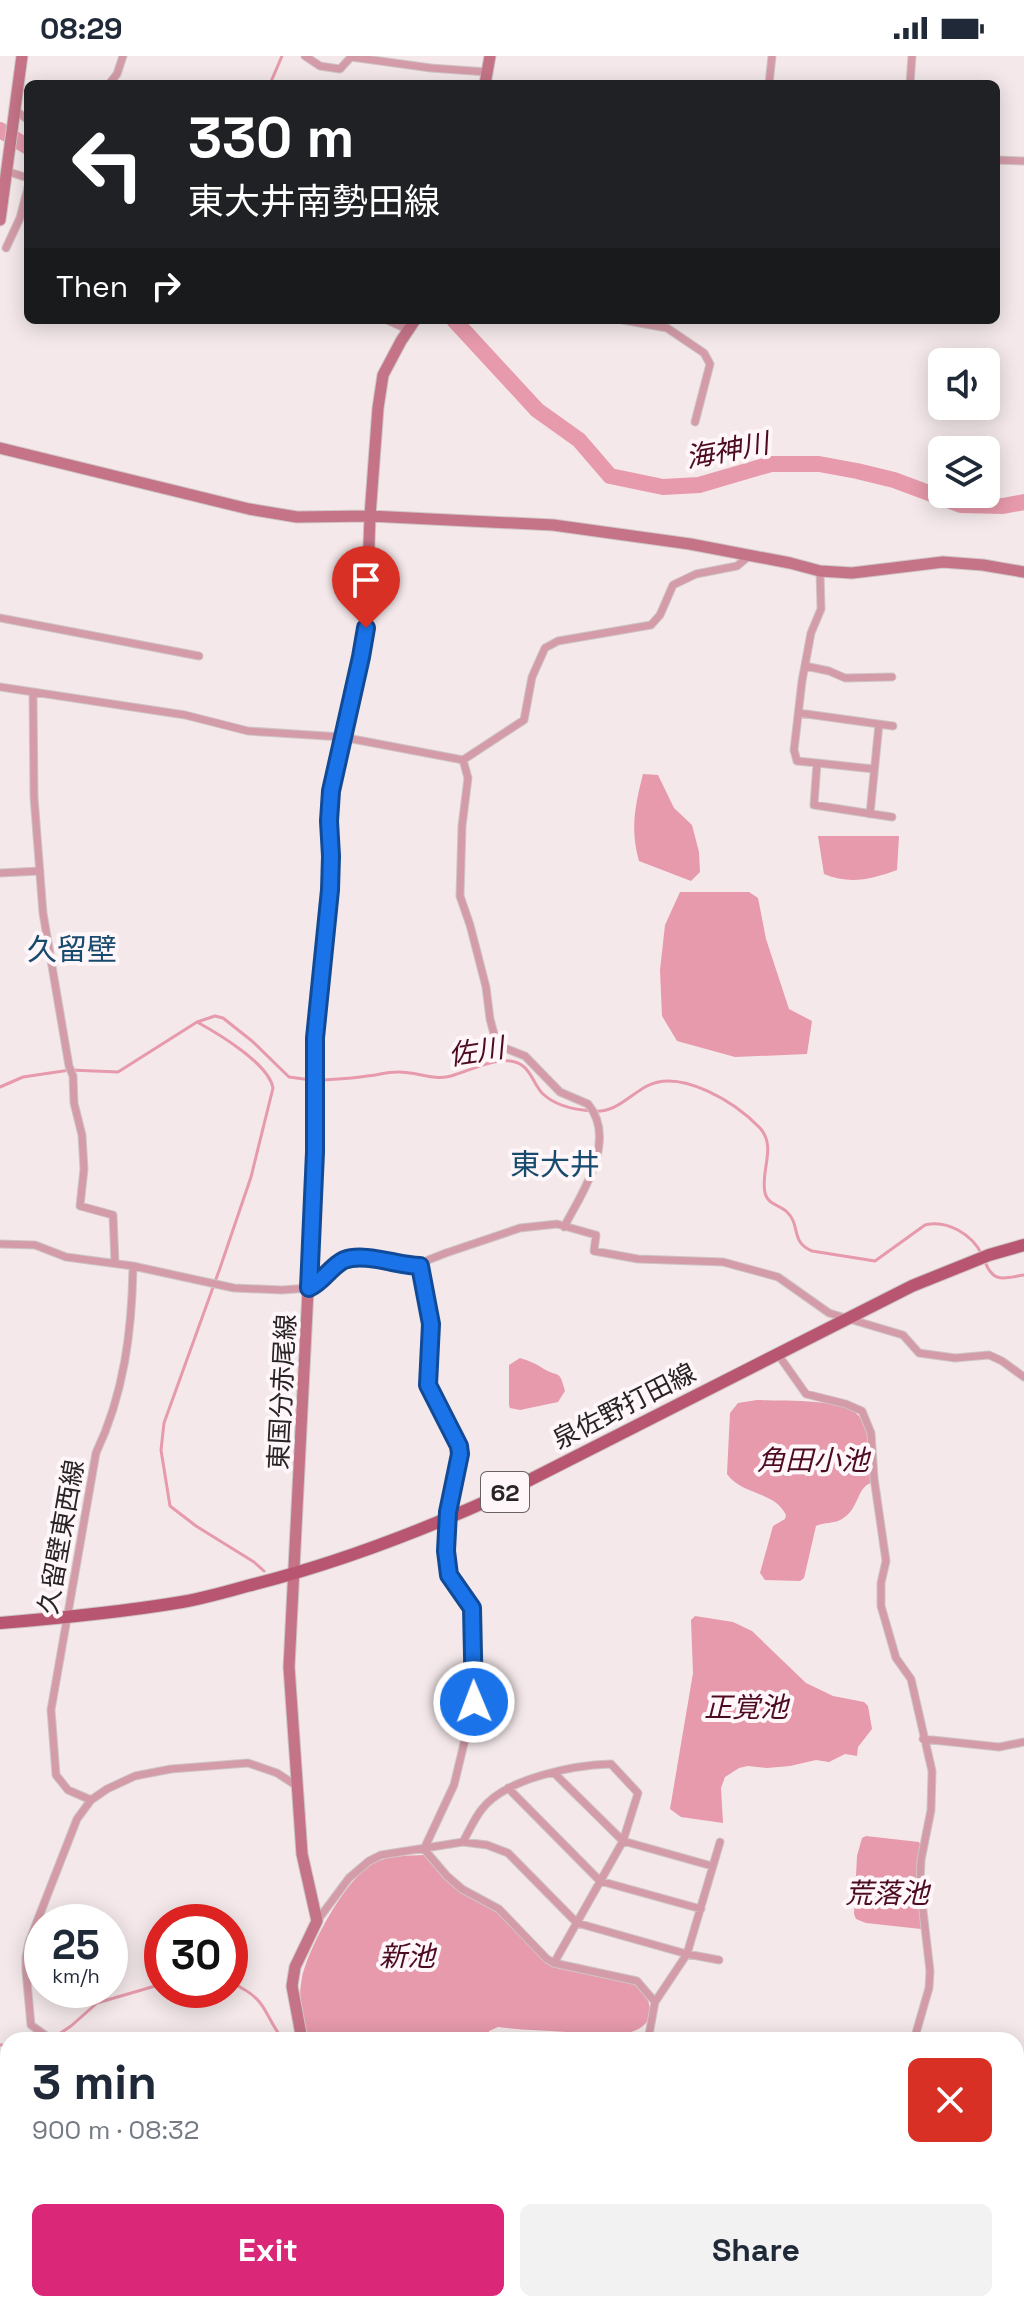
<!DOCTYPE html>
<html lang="en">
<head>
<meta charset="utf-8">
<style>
	body { margin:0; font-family:"Space Grotesk","Noto Sans JP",sans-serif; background:#f2f2f3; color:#1f2937; height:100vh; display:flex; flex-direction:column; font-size:30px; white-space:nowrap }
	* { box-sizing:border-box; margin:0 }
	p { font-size:26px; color:#747a83 }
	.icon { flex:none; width:44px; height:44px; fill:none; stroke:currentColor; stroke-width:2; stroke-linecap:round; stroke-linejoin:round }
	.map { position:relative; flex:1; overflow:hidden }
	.panel { position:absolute; left:0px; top:1976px; width:1024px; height:280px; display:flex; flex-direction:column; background:#fff; border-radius:24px 24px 0 0; box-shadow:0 4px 20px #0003 }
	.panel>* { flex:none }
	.guide { position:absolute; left:24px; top:24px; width:976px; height:244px; border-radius:12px; box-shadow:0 4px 20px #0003; background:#202124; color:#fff; overflow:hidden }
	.buttons { position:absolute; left:928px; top:292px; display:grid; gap:16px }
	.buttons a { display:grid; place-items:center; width:72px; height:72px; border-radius:12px; background:#fff; box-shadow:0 4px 20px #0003; font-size:40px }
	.speed { position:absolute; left:24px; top:1848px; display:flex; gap:16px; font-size:40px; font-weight:700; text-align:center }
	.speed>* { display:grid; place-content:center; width:104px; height:104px; border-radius:50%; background:#fff; box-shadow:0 4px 20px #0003; line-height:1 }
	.speed small { font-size:20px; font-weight:400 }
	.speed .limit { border:12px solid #d22; background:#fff; color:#111 }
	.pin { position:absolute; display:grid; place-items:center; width:68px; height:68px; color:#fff; margin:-82px -34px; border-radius:50% 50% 50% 0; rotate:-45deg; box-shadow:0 0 8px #0007 }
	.pin .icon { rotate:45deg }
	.me { position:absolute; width:88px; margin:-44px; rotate:359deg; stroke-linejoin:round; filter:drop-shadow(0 0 6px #0008) }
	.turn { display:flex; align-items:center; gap:28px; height:168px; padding:0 32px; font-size:36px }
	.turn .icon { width:104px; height:104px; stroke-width:2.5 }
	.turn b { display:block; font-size:56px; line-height:68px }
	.then { display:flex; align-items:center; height:76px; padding:0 32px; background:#0003; gap:16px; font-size:30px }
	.round { display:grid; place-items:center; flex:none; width:84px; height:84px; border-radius:12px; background:#f2f2f3 }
	.overview { display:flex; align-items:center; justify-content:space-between; height:136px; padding:0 32px }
	h1 { font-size:48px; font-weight:700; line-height:60px }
	.primary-button { display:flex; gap:16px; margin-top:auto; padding:16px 32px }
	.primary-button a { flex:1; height:92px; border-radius:12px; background:#db2777; color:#fff; font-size:32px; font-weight:700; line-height:92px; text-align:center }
	.primary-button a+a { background:#f2f2f3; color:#1f2937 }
	.status { display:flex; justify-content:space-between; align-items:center; height:56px; padding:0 40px; background:#fff; direction:ltr }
	.status svg { height:22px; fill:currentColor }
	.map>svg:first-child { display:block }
	.water { fill:#e69aab }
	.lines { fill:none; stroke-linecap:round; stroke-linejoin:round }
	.stream { stroke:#e69aab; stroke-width:3 }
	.river { stroke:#e69aab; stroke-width:16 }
	.street-casing { stroke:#cfc5c6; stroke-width:9 }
	.secondary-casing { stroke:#cfc5c6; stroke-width:13 }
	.primary-casing { stroke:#cfc5c6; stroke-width:14 }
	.street { stroke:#d49ca8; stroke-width:7 }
	.secondary { stroke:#c57487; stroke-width:11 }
	.primary { stroke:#b85570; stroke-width:12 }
	.route-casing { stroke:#114b97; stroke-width:20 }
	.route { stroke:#1a73e8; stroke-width:14 }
	.labels { text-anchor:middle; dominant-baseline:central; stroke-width:8; stroke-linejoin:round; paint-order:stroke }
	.shield { fill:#fef6f8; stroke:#686264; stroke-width:2 }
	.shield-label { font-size:24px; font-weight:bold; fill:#282324 }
	.street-label { font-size:26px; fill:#282324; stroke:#fef6f8 }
	.water-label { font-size:28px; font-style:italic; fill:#4d0b23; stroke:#fef6f8 }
	.quarter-label { font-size:30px; fill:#184a6e; stroke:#fef6f8 }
</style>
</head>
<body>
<div class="status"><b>08:29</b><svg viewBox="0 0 49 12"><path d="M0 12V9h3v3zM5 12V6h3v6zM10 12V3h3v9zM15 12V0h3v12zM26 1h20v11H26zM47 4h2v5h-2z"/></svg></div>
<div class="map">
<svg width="1024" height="2256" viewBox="0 0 1024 2256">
	<rect width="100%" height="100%" fill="#f4e8ea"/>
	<path class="water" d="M643,718L658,719L674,752L692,769L699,796L700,816L691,825L639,805C630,774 635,749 643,718Z
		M818,780H899L897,814C872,823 850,829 824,818Z
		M680,836H749L758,842L766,883L789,953L812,965L807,998L735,1001L677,985L662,960L660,914L665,869Z
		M520,1302C530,1305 536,1308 544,1313C560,1322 559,1313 565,1335L558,1346L520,1354L510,1352L509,1349V1309Z
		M757,1344C779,1345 846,1342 859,1360C872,1378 870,1406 871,1427C856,1432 860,1452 842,1463C834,1468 824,1466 816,1470L804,1522L800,1525L765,1524L760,1517L773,1470L785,1463L786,1459C775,1435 741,1439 727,1418L730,1357L738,1347Z
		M695,1560L733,1566L752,1575L806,1627L833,1640L864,1646L868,1650L872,1673L858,1691L857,1700L845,1698L829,1706L816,1704L790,1710L767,1712L748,1710L739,1712L725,1721L721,1732L723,1767L681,1761L670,1753L693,1617L691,1564Z
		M866,1780L919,1786L921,1790L917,1813L921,1873L866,1867L856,1863L854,1858L857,1800L862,1782Z
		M424,1799L458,1834L498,1856L548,1907L557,1912L633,1928C652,1939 659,1966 634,1975C612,1984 588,1977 566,1976C543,1974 520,1974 498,1971L489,1975L488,1984H338C327,1980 316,1982 307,1977C301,1960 298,1940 302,1922C308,1892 347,1820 374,1807C389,1799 408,1800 424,1799Z"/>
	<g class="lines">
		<path class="stream" d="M270,28L282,0
			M197,966C219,978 269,1008 273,1032L251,1121L220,1212L164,1367L161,1394L170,1450L196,1470L254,1506L264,1515
			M318,1024C335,1023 351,1023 367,1020C377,1019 387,1016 397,1016C415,1015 434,1025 451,1020C470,1015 496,1000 515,1006C530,1010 533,1027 542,1037C555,1050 575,1054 593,1055C616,1057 628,1040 647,1030C681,1012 736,1047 760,1072C777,1091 760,1115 765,1137C768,1149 780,1149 787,1156C801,1169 790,1186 812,1195L875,1205L925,1169C947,1163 973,1179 982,1199
			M0,1031L23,1021L70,1014L118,1016L197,966L215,960L223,962L252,985L289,1021L311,1024
			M985,1206C994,1228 1004,1222 1024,1219
			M230,1926C269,1944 261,1954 283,1984
			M53,1982L71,1970L97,1947L162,1928
			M0,1989H8
			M856,2248L862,2256"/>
		<path class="river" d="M0,74L28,91
			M454,264L537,354L579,384L610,420L663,431L699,429L771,408H819L857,415L894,424L961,449L1003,450L1024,446"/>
		<defs>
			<path id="street" d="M305,0L320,10L340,13L351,1L431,12L487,16
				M109,28L117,18L123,0
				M769,28L772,0
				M910,28L912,0
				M15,54L28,64
				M996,104L1024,105
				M6,115L28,122
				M6,192L20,162L28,131
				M387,264L409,274
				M623,264L667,272L704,297L710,308L695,366
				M820,515L821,553L811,577L802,625L794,694L797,705L817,707L814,749L892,761
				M0,562L199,600
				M805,610L829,615L845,622L892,621
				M0,631L185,659L248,675L342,681L463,704L524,664L532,621L545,592L558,585L651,569L660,559L673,529L696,518L737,510L749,500
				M33,636L34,741L43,857L69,1010L73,1020L74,1047L82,1079L84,1113L80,1150L113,1159L115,1207
				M799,657L893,670
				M463,704L468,722L462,770L460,840L470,869L486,931L490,963L497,989L525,1000L560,1036L588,1048C618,1084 582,1137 564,1171
				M817,707L874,713
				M870,758L879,668
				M0,817L40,815
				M0,1188L35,1189L66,1201L133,1210L234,1232L282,1234L309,1232L320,1227L331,1215L345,1204H390L408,1210H420L428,1204L446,1197L520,1172L557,1168L596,1179L594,1195L638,1203L723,1206L778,1221L829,1257L903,1279L919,1297L955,1302L989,1299L1002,1305L1024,1321
				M420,1210L431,1268L428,1329L459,1390L460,1398L448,1456L446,1495L449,1519L472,1552L474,1646L454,1729L424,1793L447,1820L462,1833L499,1853L547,1903L554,1907L637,1925L655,1946L648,1984
				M777,1297L806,1338L846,1348L862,1355L871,1377L874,1422L886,1505L881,1527V1550L896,1602L911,1623L932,1715L931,1754L921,1804L920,1829L930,1915L929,1932L914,1984
				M923,1683L999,1691L1024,1686
				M554,1717L623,1785L712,1810
				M508,1732L600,1825L701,1853
				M91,1744L68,1734L56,1719L51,1654L96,1397C124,1338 132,1275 133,1210
				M463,1786C469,1775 474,1763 482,1753C506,1722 574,1709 611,1708L638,1737L623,1785L554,1907
				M317,1865L349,1822L369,1805L381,1799L463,1786L487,1789L508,1797L577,1867L687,1898L719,1904
				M655,1946L687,1898L720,1786
				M52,1984L31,1969L26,1915V1901L29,1886L77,1763L91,1744L107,1733L135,1720L171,1713L248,1707L277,1717L297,1730
				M1016,2005L1024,2006
				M917,2248L919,2256
				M89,2256L90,2248
				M638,2256L639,2248"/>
			<path id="secondary" d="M485,28L490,0
				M0,164L22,0
				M0,392L249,453L297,461L370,460L553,469L690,488L790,507L820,515L852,517L943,506L983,509L1024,516
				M302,1984L292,1930L295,1911L317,1865L302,1798L289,1611L315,1096L316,954L330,834L331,800L329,765L331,735L361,601L366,572L370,460L378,352L383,319L401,285L415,264
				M1016,2166L1024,2162
				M317,2248L322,2256
				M804,2256L821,2248"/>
			<path id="primary" d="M0,1567C61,1562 122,1556 182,1546C204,1542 226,1536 247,1530C332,1509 414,1478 494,1442L912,1230L989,1199L1024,1189"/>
		</defs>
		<use href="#street" class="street-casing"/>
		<use href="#secondary" class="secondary-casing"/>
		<use href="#primary" class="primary-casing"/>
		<use href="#street" class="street"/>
		<use href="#secondary" class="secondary"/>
		<use href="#primary" class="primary"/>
	</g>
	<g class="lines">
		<defs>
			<path id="route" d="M366,572L361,601L331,735L329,765L331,800L330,834L315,982V1096L309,1232C324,1225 331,1210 344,1204C365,1196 399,1210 420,1210L431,1268L428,1329L459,1390L460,1398L448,1456L446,1495L449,1519L472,1552L474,1646"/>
		</defs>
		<use href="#route" class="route-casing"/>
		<use href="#route" class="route"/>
	</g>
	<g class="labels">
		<rect class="shield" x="481" y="1416" width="48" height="40" rx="6"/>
		<g class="shield-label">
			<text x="505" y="1436">62</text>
		</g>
		<g class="street-label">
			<text transform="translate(282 1336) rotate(-87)">東国分赤尾線</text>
			<text transform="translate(624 1350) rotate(-27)">泉佐野打田線</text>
			<text transform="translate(61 1481) rotate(-80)">久留壁東西線</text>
		</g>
		<g class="water-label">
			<text transform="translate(727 394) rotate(-11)">海神川</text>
			<text transform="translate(476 995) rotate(-9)">佐川</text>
			<text x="813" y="1404">角田小池</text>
			<text x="746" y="1651">正覚池</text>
			<text x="887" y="1837">荒落池</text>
			<text x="407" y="1900">新池</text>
		</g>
		<g class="quarter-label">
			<text x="72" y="893">久留壁</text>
			<text x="555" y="1108">東大井</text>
		</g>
	</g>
</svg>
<div class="buttons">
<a><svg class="icon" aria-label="sound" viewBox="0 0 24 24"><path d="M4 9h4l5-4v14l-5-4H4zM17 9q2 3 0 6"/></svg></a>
<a><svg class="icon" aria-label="layers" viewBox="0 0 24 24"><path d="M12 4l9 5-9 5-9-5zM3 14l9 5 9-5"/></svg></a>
</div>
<div class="speed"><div>25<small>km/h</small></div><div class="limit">30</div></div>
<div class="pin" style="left:366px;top:572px;background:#d93025"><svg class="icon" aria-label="arrive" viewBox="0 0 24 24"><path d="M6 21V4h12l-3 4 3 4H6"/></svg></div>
<svg class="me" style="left:474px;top:1646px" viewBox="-20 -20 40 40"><circle r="17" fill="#1a73e8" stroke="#fff" stroke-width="3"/><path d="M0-11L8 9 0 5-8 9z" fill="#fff"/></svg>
<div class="guide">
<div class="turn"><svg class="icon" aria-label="left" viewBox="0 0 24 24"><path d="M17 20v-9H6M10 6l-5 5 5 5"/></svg><div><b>330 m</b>東大井南勢田線</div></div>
<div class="then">Then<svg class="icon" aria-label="right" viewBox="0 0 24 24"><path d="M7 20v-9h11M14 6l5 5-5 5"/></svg></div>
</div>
<section class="panel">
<div class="overview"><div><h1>3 min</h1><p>900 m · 08:32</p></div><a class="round" style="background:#d93025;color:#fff"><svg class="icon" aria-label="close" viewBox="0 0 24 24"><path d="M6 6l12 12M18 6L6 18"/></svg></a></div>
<div class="primary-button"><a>Exit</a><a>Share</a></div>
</section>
</div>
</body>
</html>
